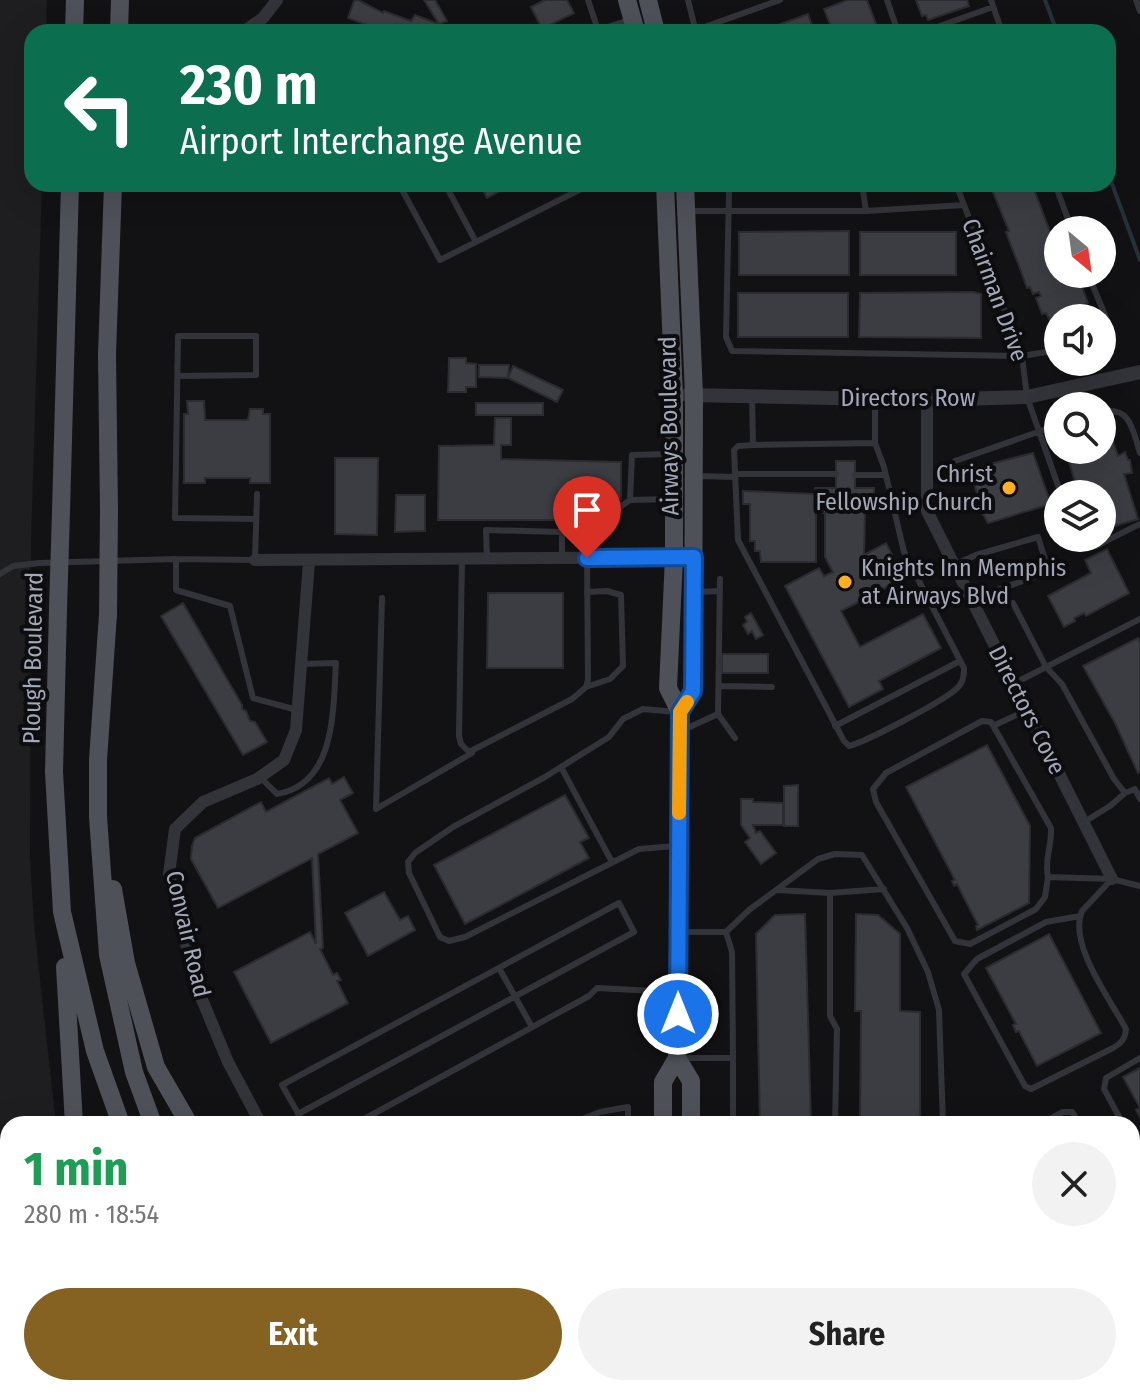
<!DOCTYPE html>
<html lang="en">
<head>
<meta charset="utf-8">
<style>
	body { margin:0; font-family:"Fira Sans Condensed",sans-serif; background:#f2f2f2; color:#222; height:100vh; display:flex; flex-direction:column; font-size:30px; white-space:nowrap }
	* { box-sizing:border-box; margin:0 }
	p { font-size:26px; color:#767676 }
	.icon { flex:none; width:44px; height:44px; fill:none; stroke:currentColor; stroke-width:2; stroke-linecap:round; stroke-linejoin:round }
	.map { position:relative; flex:1; overflow:hidden }
	.details { position:absolute; left:0px; top:1116px; width:1140px; height:280px; display:flex; flex-direction:column; background:#fff; border-radius:24px 24px 0 0; box-shadow:0 8px 32px #0002 }
	.details>* { flex:none }
	.hud { position:absolute; left:24px; top:24px; width:1092px; height:168px; border-radius:24px; box-shadow:0 8px 32px #0002; background:#0b6e4f; color:#fff; overflow:hidden }
	.needle { width:52px; rotate:151deg }
	.fabs { position:absolute; left:1044px; top:216px; display:grid; gap:16px }
	.fabs a { display:grid; place-items:center; width:72px; height:72px; border-radius:50%; background:#fff; box-shadow:0 8px 32px #0002; font-size:40px }
	.pin { position:absolute; display:grid; place-items:center; width:68px; height:68px; color:#fff; margin:-82px -34px; border-radius:50% 50% 50% 0; rotate:-45deg; box-shadow:0 0 8px #0007 }
	.pin .icon { rotate:45deg }
	.me { position:absolute; width:88px; margin:-44px; rotate:0deg; stroke-linejoin:round; filter:drop-shadow(0 0 6px #0008) }
	.turn { display:flex; align-items:center; gap:28px; height:168px; padding:0 24px; font-size:36px }
	.turn .icon { width:104px; height:104px; stroke-width:2.5 }
	.turn b { display:block; font-size:56px; line-height:68px }
	.round { display:grid; place-items:center; flex:none; width:84px; height:84px; border-radius:42px; background:#f2f2f2 }
	.head { display:flex; align-items:center; justify-content:space-between; height:136px; padding:0 24px }
	h1 { font-size:48px; font-weight:700; line-height:60px; color:#1e9e55 }
	.button { display:flex; gap:16px; margin-top:auto; padding:16px 24px }
	.button a { flex:1; height:92px; border-radius:48px; background:#856221; color:#fff; font-size:32px; font-weight:700; line-height:92px; text-align:center }
	.button a+a { background:#f2f2f2; color:#222 }
	.map>svg:first-child { display:block }
	.built { fill:#1e1e21 }
	.lines { fill:none; stroke-linecap:round; stroke-linejoin:round }
	.stream { stroke:#273138; stroke-width:4 }
	.building { fill:#3c3d42; stroke:#2c2c30; stroke-width:2 }
	.service { stroke:#333439; stroke-width:6 }
	.minor { stroke:#333439; stroke-width:12 }
	.tertiary { stroke:#333439; stroke-width:14 }
	.primary { stroke:#4e5158; stroke-width:18 }
	.primary-bridge { stroke:#4e5158; stroke-width:18 }
	.route-casing { stroke:#114b97; stroke-width:20 }
	.route { stroke:#1a73e8; stroke-width:14 }
	.slow { stroke:#f59e0b; stroke-width:14 }
	.poi-dot { fill:#ffb01f; stroke:#0d0d0f; stroke-width:3 }
	.labels { text-anchor:middle; dominant-baseline:central; stroke-width:8; stroke-linejoin:round; paint-order:stroke }
	.street-label { font-size:24px; fill:#a2a8b6; stroke:#0d0d0f }
	.poi-label { font-size:24px; fill:#a2a8b6; stroke:#0d0d0f; text-anchor:end }
</style>
</head>
<body>
<div class="map">
<svg width="1140" height="1396" viewBox="0 0 1140 1396">
	<rect width="100%" height="100%" fill="#121214"/>
	<path class="built" d="M0,0H47L46,32H32V184H42L31,541L30,857L34,925L56,1124H8V1381L6,1396H0Z"/>
	<g class="lines">
		<path class="stream" d="M1045,0L1057,32
			M1108,173L1140,260"/>
	</g>
	<path class="building" d="M358,0L383,13L384,11L411,21L415,15L444,26L442,32H385L348,18L354,1Z
		M424,0H435L447,21L439,24Z
		M545,0H567L574,13L542,29L531,7Z
		M848,0H867L879,32H833L824,9Z
		M916,0H967L969,6L928,20L926,15L922,16Z
		M808,14L814,32H759Z
		M480,184H513L487,198Z
		M995,184H1032L1058,253V274H1066L1068,280L1073,278L1072,275L1074,274L1078,276L1088,303L1083,305L1085,310L1067,314L1068,316L1058,318L1056,321L1055,316L1049,319L1046,313L1042,314L1036,298L1041,296L1039,292L1033,294L1030,287L1027,288L1022,274L1006,232L1009,231L991,187Z
		M849,231V275H739V232Z
		M860,232H956V275H860Z
		M973,292L981,294V338L859,337L860,293Z
		M738,293H848V337H738Z
		M449,358H466V363L476,364V387H466V392H448Z
		M479,365H509L508,378L479,377Z
		M513,366L563,390L557,402L508,378Z
		M187,401H204L205,420H248L250,409H263V414H270V483H250V478H205V483H184V414H188Z
		M476,403H543V415H476Z
		M495,418H511V445H501V459L621,462V499H587V507H571V520H438L439,446L494,445Z
		M1110,432L1118,456L1125,452L1128,460H1130L1132,473L1124,474L1138,519L1102,530V494H1079L1065,450H1102V435Z
		M1033,453L1051,504L988,523L974,498L977,494L971,469Z
		M335,458H378L377,535L335,534Z
		M836,461H855V488H874V511H865L864,555L886,543L904,578L841,611L860,647L923,614L941,648L879,681L883,689L849,707L785,586L819,568L824,576L833,572L825,557V513H816V562H761L760,551H755V541H750V504H743V491L815,494V488H836Z
		M396,495H425V531L395,532Z
		M1107,549L1129,593L1086,616L1084,613L1074,618L1075,621L1064,627L1048,596L1091,573L1085,560Z
		M488,593H563V668H487Z
		M183,603L242,705V709L246,711L250,721L255,722L267,742L243,755L161,616Z
		M751,613L763,635L756,639L752,631L748,634L743,625L747,622L745,617Z
		M1138,638L1140,642V771L1138,773L1115,723L1083,666Z
		M722,654H768V673H722Z
		M987,745L1030,826L1029,903L977,930L976,926L978,925L957,884L954,886L952,881L955,880L906,787Z
		M344,777L353,793L340,800L358,833L318,854L323,948L320,949L333,975L337,973L341,980L337,981L348,1003L271,1043L234,972L310,932L316,944L312,858L218,908L191,859L192,846L195,838L261,802L266,812L329,778L332,784Z
		M798,785V826H784V786Z
		M565,795L589,838L580,842L589,858L465,924L434,865Z
		M741,799H753V802L783,803V825H753L756,833L760,831L776,853L761,864L745,842L750,838L741,825Z
		M384,892L400,920L408,916L415,930L368,956L345,913Z
		M805,914L811,1124H760L756,934L775,915Z
		M856,914L878,915L900,934V1011L920,1012V1124H860L861,1011H855Z
		M1049,934L1101,1033L1037,1066L1019,1031L1016,1032L1013,1025L1016,1024L986,968Z
		M1140,1068V1117L1136,1110L1140,1108L1123,1077Z"/>
	<g class="lines">
		<path class="service" d="M588,0L598,30L629,20
			M688,0L696,32
			M887,0L898,32
			M991,0L1002,32
			M1136,0L1140,11
			M696,30L780,0
			M923,32L993,7
			M399,184L440,260L591,184
			M445,184L476,242
			M591,184L608,189L658,184
			M723,184L729,192L726,337L732,351L1022,356L1058,350
			M862,184L866,211
			M956,184L1022,356L1027,397L1061,494
			M1055,184L1072,230
			M688,211H866L964,205
			M1088,274L1112,332L1102,342
			M178,376L256,375V336H178L175,518L256,519
			M752,397L753,445L875,443V401
			M1102,412C1131,405 1133,432 1140,453
			M753,445L738,446L734,450L738,540L844,741L849,746C866,742 941,702 955,690C963,684 964,677 964,668L904,552L884,467L875,443
			M670,454L632,455L630,500L671,499
			M955,461L1058,425
			M735,474H836
			M855,475H885
			M698,476L735,477
			M257,494L255,560L176,559V590L230,606L253,698L297,710
			M562,532L603,519L630,500
			M1077,538L1083,544L1096,546L1140,524
			M462,560L459,736L461,744L469,752L572,699L586,687L588,680L587,558
			M487,560L486,530L562,532V559
			M954,565L976,555L1038,537L1049,572L971,599
			M0,574L13,566L39,563L176,559
			M695,592L720,591
			M382,598L376,809L472,753
			M1013,603L1046,667L1062,684L1114,779L1125,793L1135,789L1140,799
			M1015,683L1140,619
			M719,686L772,687
			M586,687L610,679L623,666L621,595L607,591L587,592
			M718,714L735,738
			M995,725L1027,710
			M835,726L960,661
			M683,730L718,714L720,579
			M561,767L612,862
			M260,777L277,794C336,784 333,710 336,663L301,664
			M1084,822L1110,806L1125,793
			M675,846L639,849L465,937L449,941L440,937L409,873L408,862L415,853L453,827L545,777L609,737L623,719L643,709L676,712
			M1048,877C1044,860 1052,846 1051,828L991,722L982,721L886,773L873,789L876,802L955,941L970,944L1036,909L1045,897L1048,877L1112,879L1140,886
			M777,890L830,893
			M1080,916L1046,922L977,959L964,974L1025,1086L1031,1089L1113,1048C1121,1043 1125,1040 1126,1029C1110,999 1068,944 1082,911L1112,879
			M681,932H726L749,910L818,859L835,854L862,855L907,928L928,972L939,1010L943,1124
			M499,968L532,1027
			M679,1058H733L732,952L726,932
			M298,1114L634,932L619,903L282,1085L304,1124
			M355,1124L589,996L597,988L674,992
			M570,1124L600,1112L628,1107V1124
			M733,1124V1058
			M835,1124L837,1029L830,1016V893L884,889
			M1040,1124L1063,1112H1072L1080,1124
			M1123,1124L1104,1089L1106,1078L1140,1058
			M1132,1141L1140,1155
			M1132,1220L1140,1235
			M485,1388L489,1396
			M602,1388L607,1396
			M772,1388L777,1396
			M1078,1388L1083,1396
			M512,1396L526,1388
			M975,1396L988,1388
			M1001,1396L1010,1388"/>
		<path class="minor" d="M178,30L180,32
			M243,32L263,18L277,0
			M927,400V511L1112,879
			M255,560L694,557
			M261,1124L228,1062L196,985L169,874L175,829L203,802L257,779L284,760L296,730L309,562
			M1132,1260L1140,1256"/>
		<path class="tertiary" d="M687,395L927,400L1027,397L1140,372
			M1132,1346L1140,1358
			M1128,1388L1134,1396
			M873,1396L889,1388"/>
		<path class="primary" d="M627,0L636,32
			M648,0L656,32
			M74,32L75,0
			M119,32L120,0
			M109,510L107,355L113,184
			M61,512L70,184
			M58,609L54,772L62,912L95,1051L121,1124
			M108,614L98,760V817L108,955L134,1072L153,1124
			M680,712L693,691L694,395L685,184
			M113,889L126,963L156,1067L189,1124
			M65,967L74,1124
			M677,1058L691,1081V1124
			M663,1124V1082L677,1058L680,712L668,688L674,557V396L665,184
			M256,1388L261,1396
			M302,1388L307,1396
			M393,1388L399,1396
			M663,1388V1396
			M691,1388V1396
			M30,1396V1388"/>
		<path class="primary-bridge" d="M58,609L61,512
			M108,614L109,510"/>
	</g>
	<g class="lines">
		<defs>
			<path id="route" d="M587,558L694,557L693,691L680,712L678,1014"/>
		</defs>
		<use href="#route" class="route-casing"/>
		<use href="#route" class="route"/>
		<path class="slow" d="M679,813L680,712L687,702"/>
	</g>
	<g class="poi-dot">
		<circle cx="1009" cy="488" r="8"/>
		<circle cx="845" cy="582" r="8"/>
	</g>
	<g class="labels">
		<g class="street-label">
			<text transform="translate(995 290) rotate(70)">Chairman Drive</text>
			<text x="908" y="398">Directors Row</text>
			<text transform="translate(669 426) rotate(-91)">Airways Boulevard</text>
			<text transform="translate(33 658) rotate(-89)">Plough Boulevard</text>
			<text transform="translate(1027 710) rotate(63)">Directors Cove</text>
			<text transform="translate(188 934) rotate(77)">Convair Road</text>
		</g>
		<g class="poi-label">
			<text x="993" y="474">Christ<tspan x="993" dy="28">Fellowship Church</tspan></text>
			<text x="861" y="568" text-anchor="start">Knights Inn Memphis<tspan x="861" dy="28">at Airways Blvd</tspan></text>
		</g>
	</g>
</svg>
<div class="fabs">
<a><svg class="needle" viewBox="-14 -14 28 28"><path d="M0-13l5 13h-10z" fill="#e53935"/><path d="M0 13l5-13h-10z" fill="#767676"/></svg></a>
<a><svg class="icon" aria-label="sound" viewBox="0 0 24 24"><path d="M4 9h4l5-4v14l-5-4H4zM17 9q2 3 0 6"/></svg></a>
<a><svg class="icon" aria-label="search" viewBox="0 0 24 24"><circle cx="10" cy="10" r="6"/><path d="M15 15l6 6"/></svg></a>
<a><svg class="icon" aria-label="layers" viewBox="0 0 24 24"><path d="M12 4l9 5-9 5-9-5zM3 14l9 5 9-5"/></svg></a>
</div>
<div class="pin" style="left:587px;top:558px;background:#d93025"><svg class="icon" aria-label="arrive" viewBox="0 0 24 24"><path d="M6 21V4h12l-3 4 3 4H6"/></svg></div>
<svg class="me" style="left:678px;top:1014px" viewBox="-20 -20 40 40"><circle r="17" fill="#1a73e8" stroke="#fff" stroke-width="3"/><path d="M0-11L8 9 0 5-8 9z" fill="#fff"/></svg>
<div class="hud">
<div class="turn"><svg class="icon" aria-label="left" viewBox="0 0 24 24"><path d="M17 20v-9H6M10 6l-5 5 5 5"/></svg><div><b>230 m</b>Airport Interchange Avenue</div></div>
</div>
<section class="details">
<div class="head"><div><h1>1 min</h1><p>280 m · 18:54</p></div><a class="round"><svg class="icon" aria-label="close" viewBox="0 0 24 24"><path d="M6 6l12 12M18 6L6 18"/></svg></a></div>
<div class="button"><a>Exit</a><a>Share</a></div>
</section>
</div>
</body>
</html>
